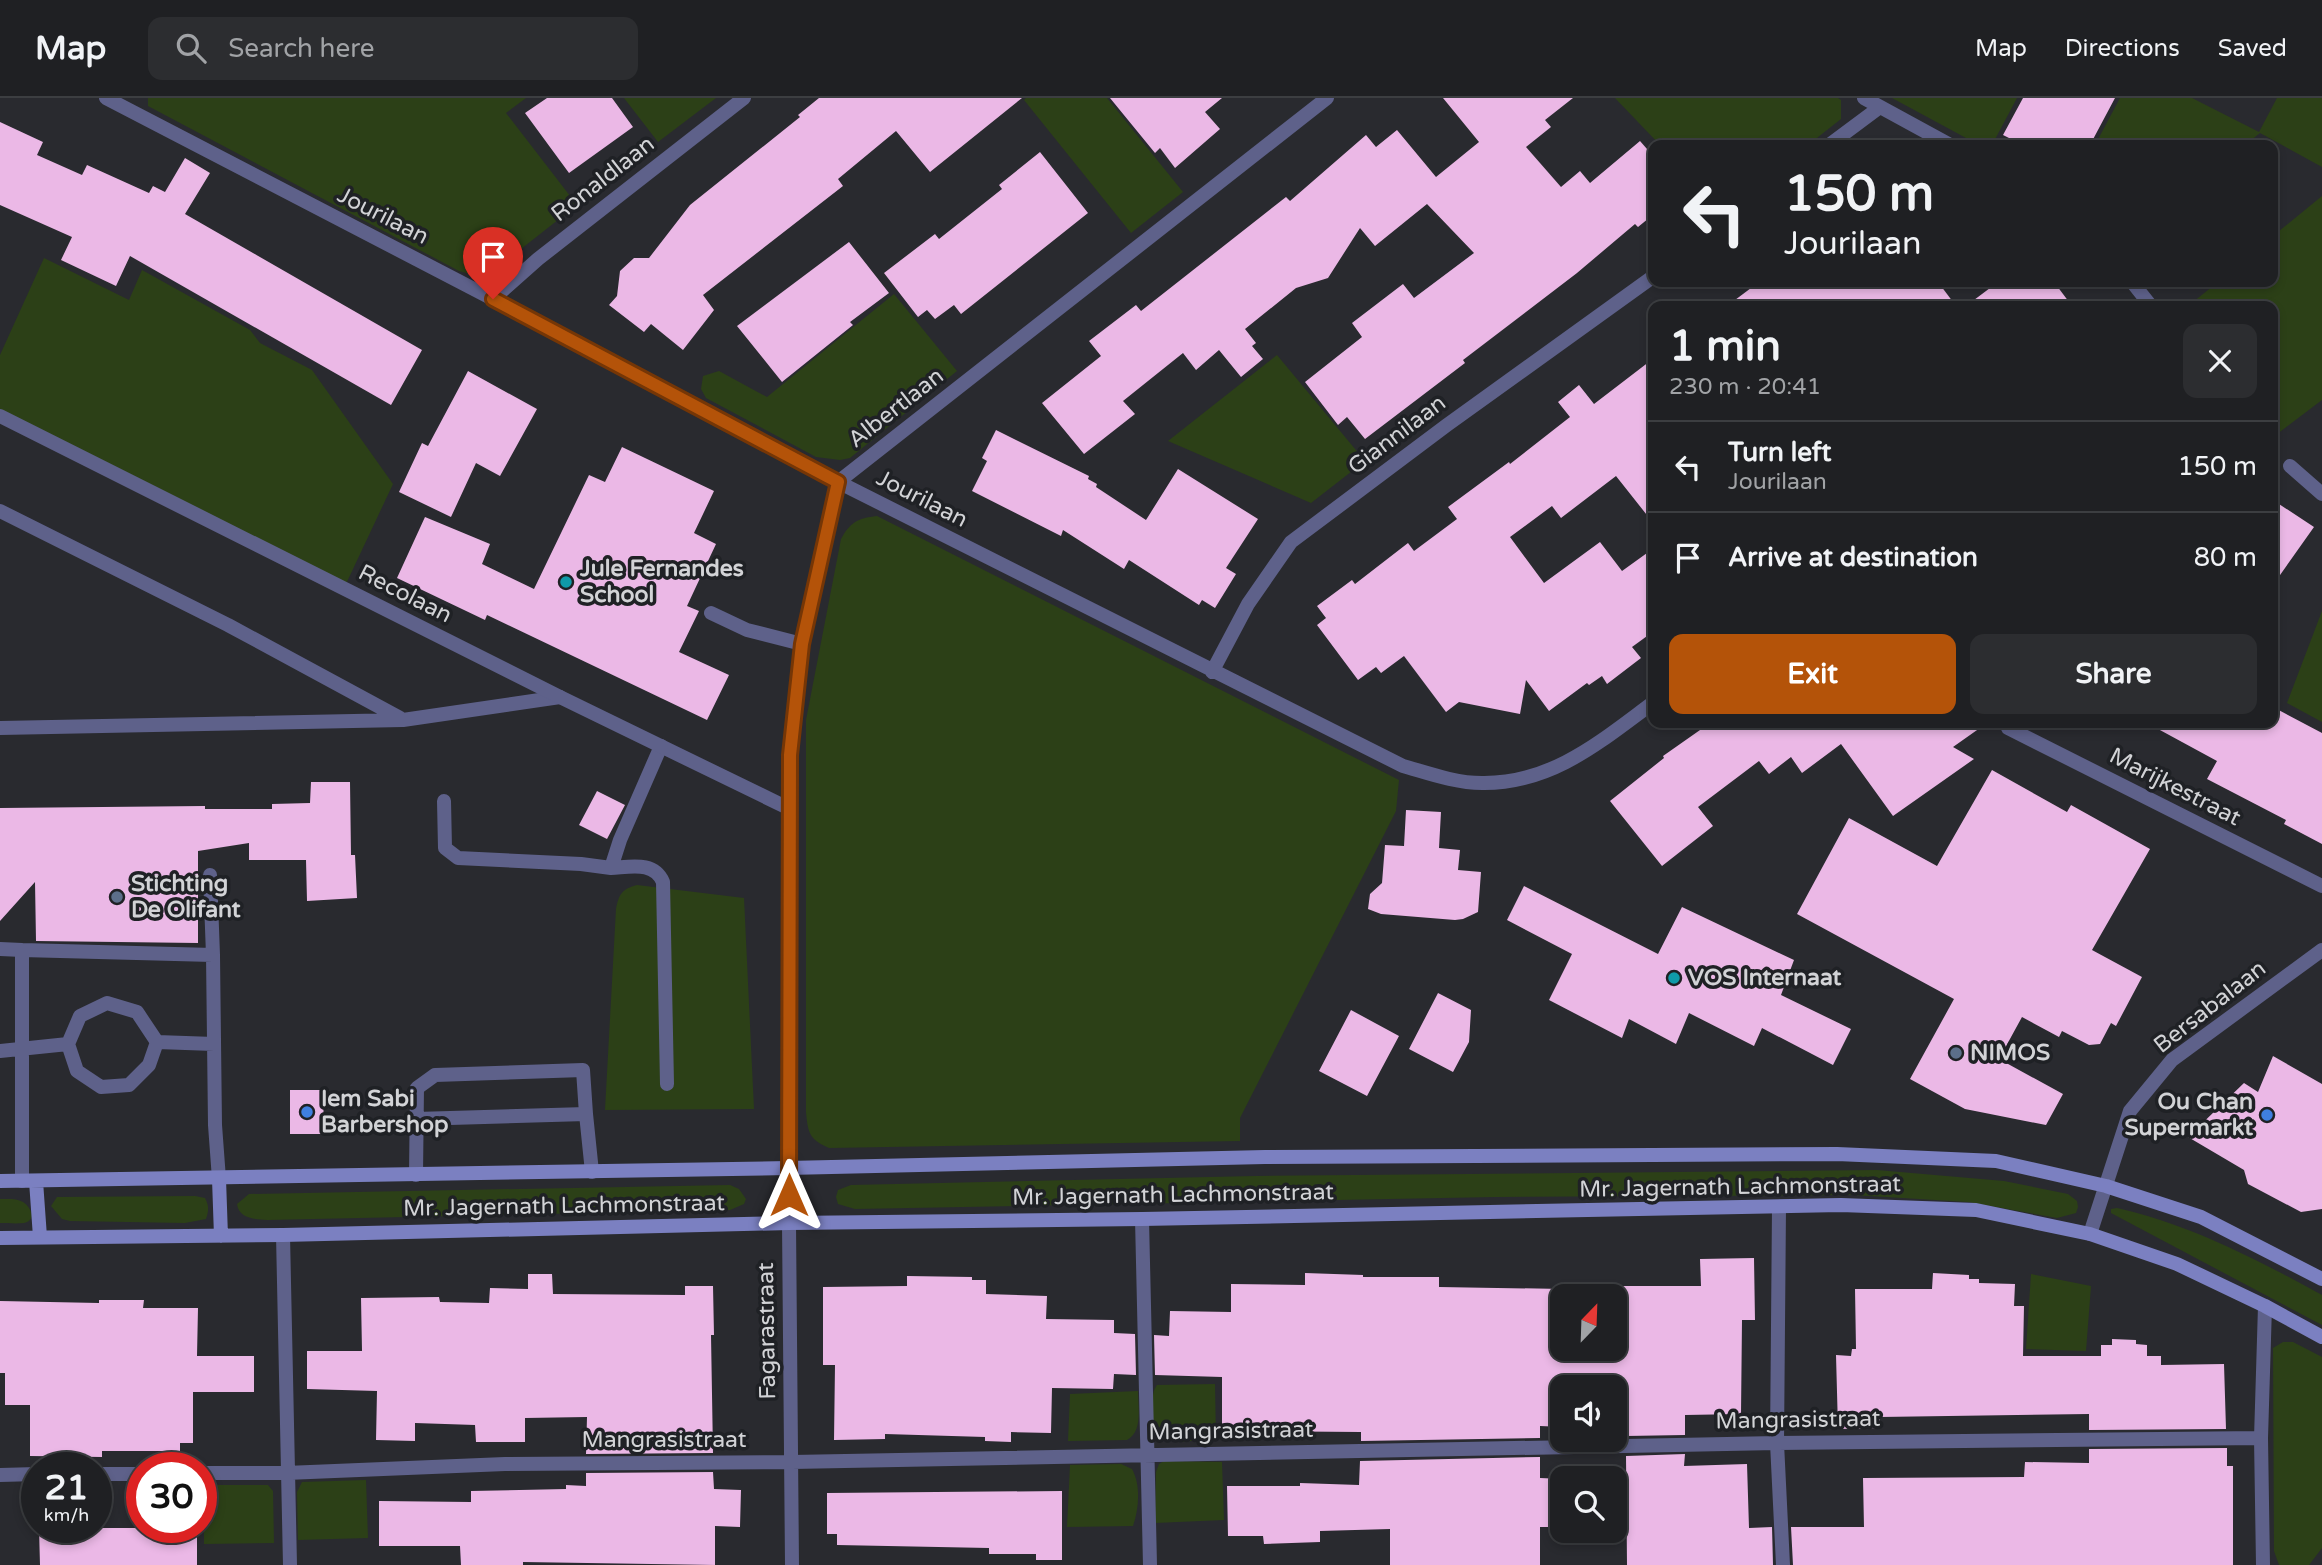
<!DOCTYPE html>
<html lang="en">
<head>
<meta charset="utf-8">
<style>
	body { margin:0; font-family:"Varela Round",sans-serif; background:#2c2d30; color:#f1f3f6; height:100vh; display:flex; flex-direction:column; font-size:26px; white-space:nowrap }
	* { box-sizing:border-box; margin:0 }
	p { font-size:23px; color:#a1a3a6 }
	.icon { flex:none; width:38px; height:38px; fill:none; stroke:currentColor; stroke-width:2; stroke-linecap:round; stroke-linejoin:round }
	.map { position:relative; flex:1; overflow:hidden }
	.drawer { position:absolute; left:1648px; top:203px; width:630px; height:427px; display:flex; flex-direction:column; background:#1f2023; border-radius:14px; box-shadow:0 4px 10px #0003,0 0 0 2px #3c3e41 }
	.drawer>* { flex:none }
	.guide { position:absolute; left:1648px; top:42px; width:630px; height:147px; border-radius:14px; box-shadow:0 4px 10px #0003,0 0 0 2px #3c3e41; background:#1f2023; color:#f1f3f6; overflow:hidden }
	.needle { width:46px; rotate:23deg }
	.controls { position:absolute; left:1550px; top:1186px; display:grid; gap:14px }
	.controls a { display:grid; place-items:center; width:77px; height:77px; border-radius:14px; background:#1f2023; box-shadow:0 4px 10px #0003,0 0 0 2px #3c3e41; font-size:35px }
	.speed { position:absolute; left:21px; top:1354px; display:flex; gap:14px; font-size:35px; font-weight:700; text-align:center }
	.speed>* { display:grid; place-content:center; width:91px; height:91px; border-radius:50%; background:#1f2023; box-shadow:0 4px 10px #0003,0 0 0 2px #3c3e41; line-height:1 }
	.speed small { font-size:18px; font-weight:400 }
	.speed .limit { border:10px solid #d22; background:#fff; color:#111 }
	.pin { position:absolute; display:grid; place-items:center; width:60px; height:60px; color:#fff; margin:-72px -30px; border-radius:50% 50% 50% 0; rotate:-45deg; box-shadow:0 0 7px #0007 }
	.pin .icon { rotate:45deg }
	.me { position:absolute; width:77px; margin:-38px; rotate:0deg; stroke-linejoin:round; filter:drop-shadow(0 0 5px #0008) }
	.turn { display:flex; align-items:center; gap:24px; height:147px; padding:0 21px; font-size:32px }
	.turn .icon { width:91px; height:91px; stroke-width:2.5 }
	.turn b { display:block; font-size:49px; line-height:60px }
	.round { display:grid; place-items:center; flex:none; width:74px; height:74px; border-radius:14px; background:#2c2d30 }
	.headline { display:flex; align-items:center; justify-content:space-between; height:119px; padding:0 21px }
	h1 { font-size:42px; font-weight:700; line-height:52px }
	.action { display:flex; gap:14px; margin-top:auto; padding:14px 21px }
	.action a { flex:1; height:80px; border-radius:14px; background:#b45309; color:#fff; font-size:28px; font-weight:700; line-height:80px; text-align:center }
	.action a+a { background:#2c2d30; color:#f1f3f6 }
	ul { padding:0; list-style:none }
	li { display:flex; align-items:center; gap:21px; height:91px; padding:0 21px; border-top:2px solid #3c3e41 }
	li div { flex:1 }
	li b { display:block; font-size:26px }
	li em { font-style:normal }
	header { display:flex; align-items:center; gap:42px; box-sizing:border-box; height:98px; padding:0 35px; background:#1f2023; border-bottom:2px solid #3c3e41 }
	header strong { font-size:33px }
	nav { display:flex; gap:38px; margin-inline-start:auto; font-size:24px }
	.search { width:490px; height:63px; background:#2c2d30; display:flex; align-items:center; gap:18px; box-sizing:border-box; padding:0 24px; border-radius:14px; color:#a1a3a6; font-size:26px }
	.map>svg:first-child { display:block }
	.green { fill:#2c4017 }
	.building { fill:#ebb8e6 }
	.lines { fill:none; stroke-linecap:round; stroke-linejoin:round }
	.service { stroke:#5e618a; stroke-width:14 }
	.minor { stroke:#5e618a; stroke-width:14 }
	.secondary { stroke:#7b80c1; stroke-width:14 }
	.route-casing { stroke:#753606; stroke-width:18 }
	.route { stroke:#b45309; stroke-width:12 }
	.culture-dot { fill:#0f9aa8; stroke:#1f2125; stroke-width:2.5 }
	.service-dot { fill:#5c6f8a; stroke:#1f2125; stroke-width:2.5 }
	.shop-dot { fill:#3f7fe0; stroke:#1f2125; stroke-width:2.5 }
	.labels { text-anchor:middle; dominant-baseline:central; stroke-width:7; stroke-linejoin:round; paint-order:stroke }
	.street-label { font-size:23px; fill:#d2d3d6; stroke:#1f2125 }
	.poi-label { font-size:23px; font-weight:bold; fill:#d2d3d6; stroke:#1f2125; text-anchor:start }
</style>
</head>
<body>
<header>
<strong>Map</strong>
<div class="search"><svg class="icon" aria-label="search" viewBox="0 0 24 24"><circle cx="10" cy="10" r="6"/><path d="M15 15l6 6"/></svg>Search here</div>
<nav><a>Map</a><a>Directions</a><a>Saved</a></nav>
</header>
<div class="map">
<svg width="2322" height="1467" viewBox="0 0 2322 1467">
	<rect width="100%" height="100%" fill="#292a2f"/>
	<path class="green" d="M148,0H526L506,15L577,107L493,173C480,179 473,177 459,173L148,8Z
		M624,0H716L658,44Z
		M1026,0H1107L1183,94L1131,135L1024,2Z
		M1615,0H1838L1841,2V21L1808,47H1660Z
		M1892,0H2017L1992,47H1979Z
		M2120,0H2192L2259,34L2277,0H2322V69L2260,35L2245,47H2095Z
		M2322,98V302L2273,339V208H2188L2218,184H2273V138Z
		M44,160L129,202L142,172L250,232L260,245L312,272L393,386L345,488L0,314V257Z
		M894,196L957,273L850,360L840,362L816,359L706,300L701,291L703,278L719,273L767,299Z
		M1277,257L1365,363L1311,405L1168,343Z
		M877,418L1399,682L1396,713L1240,1020V1043L829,1050C809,1041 808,1035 806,1014V622L841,441C850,425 857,420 877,418Z
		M2322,513V624L2287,605Z
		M637,787L744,800L754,1011L605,1012L616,811C619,796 622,791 637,787Z
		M1877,1072L2004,1083L2068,1096L2077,1103L2078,1109L2076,1115L2057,1120L1968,1104L1853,1097L1495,1099L855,1111L838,1106L836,1099L838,1092L851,1087L1256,1078Z
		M730,1087L739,1091L746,1101L744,1106L730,1112L267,1122C255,1121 239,1121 237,1106L249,1096Z
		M195,1098L205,1100C209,1108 209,1112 206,1121L185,1125L70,1123L62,1121L51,1108L57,1099Z
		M0,1101C8,1101 16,1100 23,1104C31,1109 37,1122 24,1125C16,1126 7,1125 0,1125Z
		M2117,1110C2189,1126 2258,1162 2322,1197V1227L2111,1115V1111Z
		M2031,1176L2091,1188L2086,1253L2026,1251Z
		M2283,1244H2293L2322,1259V1450L2309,1467H2279L2274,1453L2273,1250Z
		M1215,1286L1216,1341C1188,1342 1152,1354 1152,1314C1153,1305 1151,1295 1157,1287Z
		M1138,1293C1138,1310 1143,1333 1127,1342L1068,1343L1070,1296Z
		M1164,1363L1222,1364L1224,1422L1155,1425L1156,1374L1159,1366Z
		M1121,1366L1132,1371C1141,1387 1139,1411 1133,1428L1067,1429L1070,1367Z
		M366,1382L368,1440L298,1442L297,1394L302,1384Z
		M204,1387H268L273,1393L274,1445L204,1446Z"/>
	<path class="building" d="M547,0H612L633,29L569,75L525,15Z
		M819,0H1022L930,74L896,33L838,81L843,88L703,197L714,212L683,252L651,226L644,234L609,207L617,198L620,173L634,160H649L690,107L800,19L798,17Z
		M1110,0H1222L1205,14L1220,31L1175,70L1160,50L1155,55Z
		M1443,0H1573L1545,22L1551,29L1526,49L1561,89L1580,73L1590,85L1640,43L1654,59V116L1638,129L1635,126L1577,175L1463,262L1465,265L1365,341L1347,319L1338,327L1305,284L1362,239L1352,225L1403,186L1414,200L1474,155L1427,106L1375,148L1360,130L1328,180L1296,190L1245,231L1256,245L1252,248L1263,261L1241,279L1219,252L1196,272L1183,255L1123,303L1135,316L1084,356L1042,305L1101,258L1089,243L1136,207L1141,213L1286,99L1290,103L1366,37L1376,49L1397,32L1436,79L1479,44Z
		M2023,0H2115L2090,47H2023L2003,37Z
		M0,24L43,44L37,57L82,77L87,67L149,95L153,88L165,94L185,60L210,75L185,116L422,252L391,307L130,158L116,188L61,162L72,139L0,107Z
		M1040,54L1088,115L961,216L954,207L935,221L927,212L918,219L884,175L935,136L939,141L1002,91L999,87Z
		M849,144L889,195L850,224L853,227L782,284L737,228Z
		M1759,184H1938L1956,208H1727Z
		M1998,184H2054L2072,208H1966Z
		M1654,260V426L1616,378L1561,420L1552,408L1510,439L1544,485L1600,444L1622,473L1654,450V533L1632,549L1641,560L1607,586L1602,578L1589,587L1587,585L1549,613L1526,582L1520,616L1459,604L1446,614L1404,558L1381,575L1376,569L1358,582L1317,527L1326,520L1317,508L1352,482L1355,486L1408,445L1414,453L1457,421L1448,409L1509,364L1510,366L1570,319L1558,304L1579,287L1594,306Z
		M468,273L537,311L500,378L476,365L451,419L399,394L422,345L428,348Z
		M996,332L1089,378L1088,381L1097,386L1096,389L1146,422L1178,371L1258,421L1226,470L1236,476L1215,510L1202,502L1199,507L1129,462L1124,471L1063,432L1061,438L972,393L987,363L982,360Z
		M622,349L714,393L694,435L716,446L687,508L699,513L679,554L729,577L707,622L487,517L485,522L397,480L425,419L490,446L482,466L534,491L589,377L605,384Z
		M2273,402L2314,429L2273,487Z
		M2273,609L2322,635V746L2284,726L2286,722L2207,681L2217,663L2147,625H2273Z
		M1710,625H1987L1953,649L1974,661L1893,718L1841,646L1802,675L1791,659L1769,676L1759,663L1698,709L1713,728L1662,768L1610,703L1664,660L1663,658Z
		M1992,672L2067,714L2071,707L2150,751L2092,852L2142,879L2116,928L2111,925L2100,946L2089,947L2062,933L2059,939L2022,919L1999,961L2063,996L2046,1027L1965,1011L1910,981L1954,901L1797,816L1849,720L1937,768Z
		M311,684H350L351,757H355L357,800L307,803L306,762H249V745L198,753V845L36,843L35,784L0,823V710L205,708V711H272V706L310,705Z
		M597,693L625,707L607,741L579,727Z
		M1406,712L1441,714L1439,750L1460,752L1458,772L1481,774L1478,814L1463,821L1455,822L1381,816L1368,811L1370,796L1382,785L1385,747L1404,748Z
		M1524,788L1658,856L1682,809L1794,862L1781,897L1851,931L1833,967L1762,930L1754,948L1689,915L1676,946L1629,921L1622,940L1549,902L1572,856L1507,822Z
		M1438,895L1471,912L1469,944L1453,974L1409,951Z
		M1351,912L1399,938L1367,998L1319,973Z
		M2273,958L2322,986V1111L2301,1114L2248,1086L2244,1072L2188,1039L2244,985L2258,994Z
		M290,992H323L324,1036H290Z
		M1754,1160L1755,1222H1742L1741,1316L1685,1317V1337L1626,1338V1334H1622V1324H1615V1290H1563V1329L1540,1328V1340L1361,1343V1334L1250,1333V1328H1222V1279L1155,1277L1154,1237L1169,1238L1170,1213L1231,1214V1186L1305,1187V1175L1363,1177V1179H1439V1189L1563,1191V1255L1619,1257V1188H1701L1700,1161Z
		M1933,1175L1969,1177V1181H1979V1185L2015,1186L2014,1208H2024L2023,1258H2101V1247H2112V1241L2136,1242V1246L2147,1247V1258H2161V1267L2224,1266L2226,1331L2089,1332V1316L1880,1319V1330L1838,1331L1836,1257L1851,1258L1852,1251H1856L1855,1191H1932Z
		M528,1176H552L553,1196L685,1197V1188H713L714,1237H711L713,1355L586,1356L587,1319L525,1320V1344H476L475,1327L415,1325V1343L376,1342L377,1293L307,1291V1253H362L361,1200L439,1199L440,1204L489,1205L490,1190L528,1191Z
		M907,1178L972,1179V1182H986V1196L1047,1198L1046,1221L1114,1222V1235L1135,1236L1136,1277L1114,1276L1113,1291L1052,1290L1051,1335L1011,1334V1344L985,1343V1339L885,1336V1341L834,1342L835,1267H823V1189L907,1188Z
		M99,1202H144L143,1210H198L197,1258H254V1294H193V1345H180V1353H102V1359L30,1358V1307H5V1275H0V1203L99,1205Z
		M2227,1350V1368H2233V1467H1793L1791,1429H1864L1863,1380L2024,1379L2025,1364L2089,1365V1351Z
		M1685,1356L1684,1368L1747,1366L1749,1430L1772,1429L1773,1467H1627L1626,1358Z
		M1540,1359V1380L1563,1381V1429H1540V1467H1390V1431L1320,1433V1444L1264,1446L1263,1438H1228L1227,1388H1300V1385L1359,1387L1360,1363Z
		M713,1374L714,1391L741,1392L740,1429L715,1428V1467L523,1464V1467H461L460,1448H379V1403L471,1404V1393L566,1391V1387L586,1388V1375Z
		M1062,1393V1462H1036V1456H989V1450L837,1447V1436H827V1395Z
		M39,1430H197V1467H40Z"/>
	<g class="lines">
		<path class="service" d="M0,413L228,527L400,620
			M711,515L747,532L802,546
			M0,630L403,622L560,599
			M444,703L445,750L458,760L581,766L611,770L620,742L661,648
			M611,770C631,769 654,763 663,784L667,986
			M210,777L213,857
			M0,851L22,852
			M107,905L137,914L157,944L149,967L129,987L101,989L77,973L68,946L80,918Z
			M157,944L214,946
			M0,953L68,946
			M586,1016L592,1074
			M416,1021L586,1016L583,972L435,977L417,990L416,1077
			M22,1083V852L213,857L215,1027L219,1081"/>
		<path class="minor" d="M106,0L493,201L838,384L1403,668C1428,675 1455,685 1482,685C1552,686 1601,643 1654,604
			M1864,0L1950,47
			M1829,47L1880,9
			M2132,184L2151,208
			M493,201L538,161L744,0
			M0,318L560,599L790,711
			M2290,368L2322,396
			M1212,574L1248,506L1291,444L1447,327L1654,178
			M2008,630L2322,788
			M1779,1109L1777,1345L1783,1467
			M1142,1121L1150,1467
			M2090,1136L2130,1013L2172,962L2322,852
			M283,1137L290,1467
			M201,1375H286L505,1366L792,1364L1777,1345L2261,1340
			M96,1376H142
			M0,1377L37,1376
			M792,1467L789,1125L790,657L802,546L838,384L1327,0
			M2263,1467L2261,1340L2265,1208"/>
		<path class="secondary" d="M219,1081L221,1138
			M0,1083L788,1070L1265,1059L1837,1056L1996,1063L2106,1088L2201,1119L2322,1181
			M36,1083L40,1139
			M0,1140L283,1137L789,1125L1142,1121L1841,1107L1976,1112L2090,1136L2177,1166L2265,1208L2322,1239"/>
	</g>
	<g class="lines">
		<defs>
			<path id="route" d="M493,201L838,384L802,546L790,657L789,1097"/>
		</defs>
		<use href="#route" class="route-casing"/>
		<use href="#route" class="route"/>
	</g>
	<g class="culture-dot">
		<circle cx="566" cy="484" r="7"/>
		<circle cx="1674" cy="880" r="7"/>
	</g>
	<g class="service-dot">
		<circle cx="117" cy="799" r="7"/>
		<circle cx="1956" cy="955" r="7"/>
	</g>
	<g class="shop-dot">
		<circle cx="307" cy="1014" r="7"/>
		<circle cx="2267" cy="1017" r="7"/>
	</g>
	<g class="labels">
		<g class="street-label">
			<text transform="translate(603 81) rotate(-38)">Ronaldlaan</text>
			<text transform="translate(383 118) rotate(27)">Jourilaan</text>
			<text transform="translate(896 310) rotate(-38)">Albertlaan</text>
			<text transform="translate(1397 337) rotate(-37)">Giannilaan</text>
			<text transform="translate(922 401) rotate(27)">Jourilaan</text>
			<text transform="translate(405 496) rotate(27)">Recolaan</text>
			<text transform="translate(2175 689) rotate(27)">Marijkestraat</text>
			<text transform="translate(2210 909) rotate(-38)">Bersabalaan</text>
			<text transform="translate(1740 1089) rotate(-1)">Mr. Jagernath Lachmonstraat</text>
			<text transform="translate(1173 1097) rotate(-1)">Mr. Jagernath Lachmonstraat</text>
			<text transform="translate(564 1108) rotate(-1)">Mr. Jagernath Lachmonstraat</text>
			<text transform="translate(767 1233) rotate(-91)">Fagarastraat</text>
			<text transform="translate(1798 1322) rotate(-1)">Mangrasistraat</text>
			<text transform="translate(1231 1333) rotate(-1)">Mangrasistraat</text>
			<text x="664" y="1342">Mangrasistraat</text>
		</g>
		<g class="poi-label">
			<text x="580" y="471">Jule Fernandes<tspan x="580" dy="26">School</tspan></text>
			<text x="131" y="786">Stichting<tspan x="131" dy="26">De Olifant</tspan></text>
			<text x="1688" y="880">VOS Internaat</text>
			<text x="1970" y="955">NIMOS</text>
			<text x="321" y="1001">Iem Sabi<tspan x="321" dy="26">Barbershop</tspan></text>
			<text x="2253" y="1004" text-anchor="end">Ou Chan<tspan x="2253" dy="26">Supermarkt</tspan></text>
		</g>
	</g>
</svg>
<div class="controls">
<a><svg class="needle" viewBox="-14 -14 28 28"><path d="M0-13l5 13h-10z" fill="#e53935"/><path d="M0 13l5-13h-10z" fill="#a1a3a6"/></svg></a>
<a><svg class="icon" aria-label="sound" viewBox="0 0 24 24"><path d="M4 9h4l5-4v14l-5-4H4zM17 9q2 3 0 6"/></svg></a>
<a><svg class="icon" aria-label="search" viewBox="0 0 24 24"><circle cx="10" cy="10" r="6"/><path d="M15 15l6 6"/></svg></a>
</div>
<div class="speed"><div>21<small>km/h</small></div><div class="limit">30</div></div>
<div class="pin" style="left:493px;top:201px;background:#d93025"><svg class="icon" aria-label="arrive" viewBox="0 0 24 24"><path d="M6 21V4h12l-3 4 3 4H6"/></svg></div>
<svg class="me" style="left:789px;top:1097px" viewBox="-20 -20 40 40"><path d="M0-17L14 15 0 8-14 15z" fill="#b45309" stroke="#fff" stroke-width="4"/></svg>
<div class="guide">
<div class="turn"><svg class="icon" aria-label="left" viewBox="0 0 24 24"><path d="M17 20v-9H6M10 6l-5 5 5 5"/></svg><div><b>150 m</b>Jourilaan</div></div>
</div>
<section class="drawer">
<div class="headline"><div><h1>1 min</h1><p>230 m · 20:41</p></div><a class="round"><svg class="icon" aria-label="close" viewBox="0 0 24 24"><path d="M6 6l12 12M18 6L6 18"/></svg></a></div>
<ul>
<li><svg class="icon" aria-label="left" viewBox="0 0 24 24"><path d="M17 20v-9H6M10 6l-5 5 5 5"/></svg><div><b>Turn left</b><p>Jourilaan</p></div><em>150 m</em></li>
<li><svg class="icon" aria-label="arrive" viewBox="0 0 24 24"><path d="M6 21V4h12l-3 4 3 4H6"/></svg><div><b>Arrive at destination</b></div><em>80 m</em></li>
</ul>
<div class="action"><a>Exit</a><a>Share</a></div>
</section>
</div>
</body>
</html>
